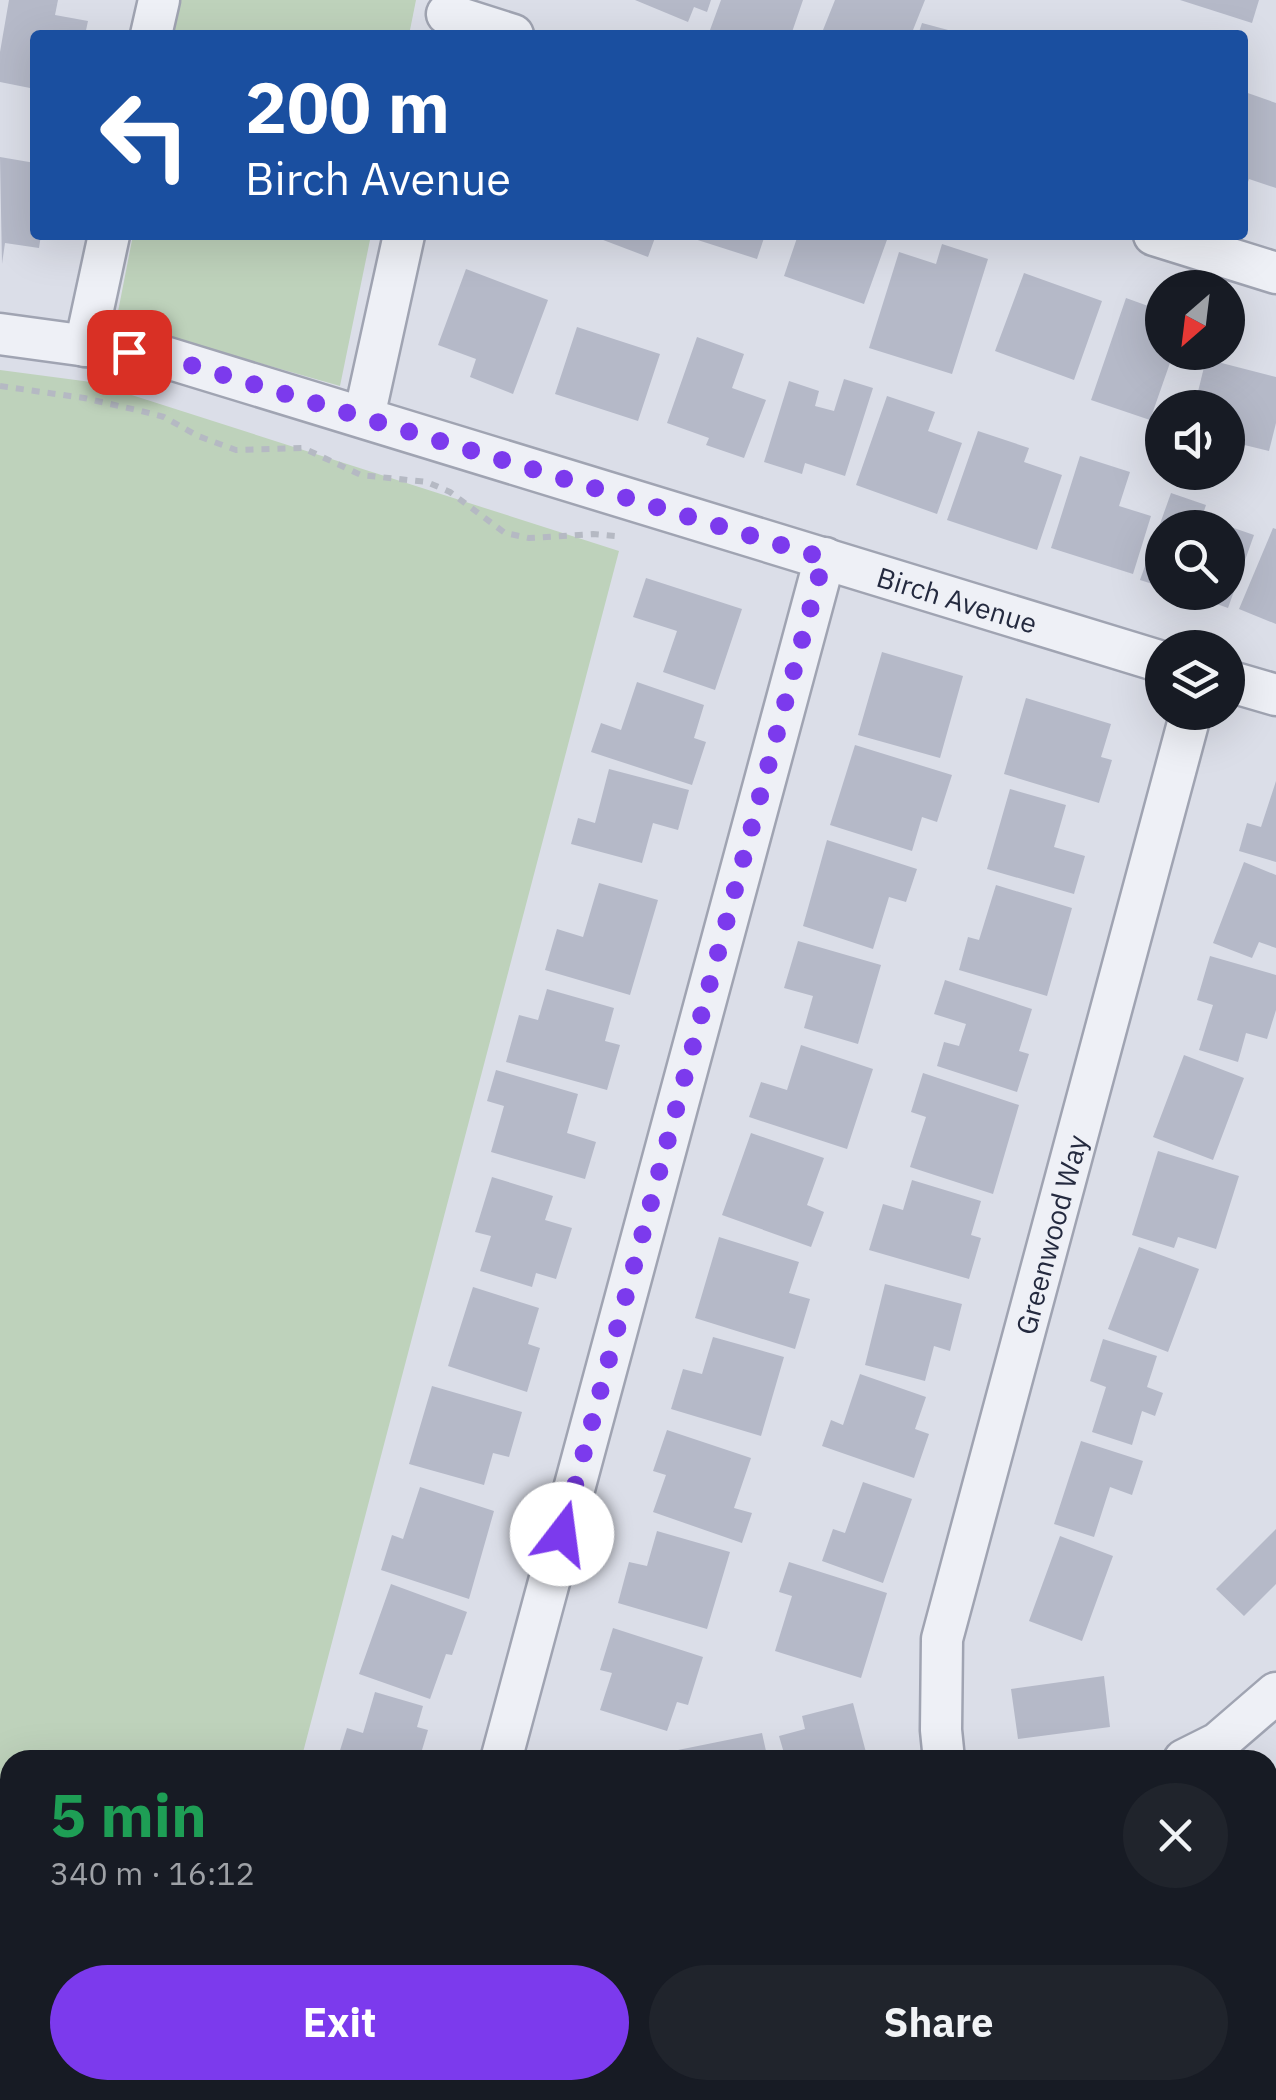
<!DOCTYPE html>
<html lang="en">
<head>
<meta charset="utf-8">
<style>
	body { margin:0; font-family:"IBM Plex Sans",sans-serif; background:#20242c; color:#f1f3f6; height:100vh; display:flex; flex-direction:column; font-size:38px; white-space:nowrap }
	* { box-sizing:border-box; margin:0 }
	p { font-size:32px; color:#9ea1a6 }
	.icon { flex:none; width:55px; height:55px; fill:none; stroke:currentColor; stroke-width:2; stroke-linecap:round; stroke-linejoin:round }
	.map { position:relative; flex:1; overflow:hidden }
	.details { position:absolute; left:0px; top:1750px; width:1278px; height:350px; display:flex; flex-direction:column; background:#171b24; border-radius:30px 30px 0 0; box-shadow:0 10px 40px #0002 }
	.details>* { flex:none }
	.hud { position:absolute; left:30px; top:30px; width:1218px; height:210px; border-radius:10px; box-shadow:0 10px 40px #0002; background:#1a4fa0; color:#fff; overflow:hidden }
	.needle { width:65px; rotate:208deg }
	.buttons { position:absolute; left:1145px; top:270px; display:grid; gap:20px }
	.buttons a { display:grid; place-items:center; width:100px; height:100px; border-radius:50%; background:#171b24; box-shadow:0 10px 40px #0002; font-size:50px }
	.pin { position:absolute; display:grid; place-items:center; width:85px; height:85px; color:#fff; margin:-42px; border-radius:20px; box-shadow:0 5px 15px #0006 }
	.me { position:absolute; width:110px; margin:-55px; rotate:15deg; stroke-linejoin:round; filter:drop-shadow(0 0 8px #0008) }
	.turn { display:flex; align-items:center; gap:35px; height:210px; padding:0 50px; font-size:45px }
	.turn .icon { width:130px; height:130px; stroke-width:2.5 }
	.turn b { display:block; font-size:70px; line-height:85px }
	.round { display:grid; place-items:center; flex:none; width:105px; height:105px; border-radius:52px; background:#20242c }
	.overview { display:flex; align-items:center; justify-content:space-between; height:170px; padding:0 50px }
	h1 { font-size:60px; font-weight:800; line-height:75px; color:#1e9e55 }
	.primary-button { display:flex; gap:20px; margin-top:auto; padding:20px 50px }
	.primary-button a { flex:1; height:115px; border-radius:60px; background:#7c3aed; color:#fff; font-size:40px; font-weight:800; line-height:115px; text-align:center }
	.primary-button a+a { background:#20242c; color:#f1f3f6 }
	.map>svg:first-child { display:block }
	.green { fill:#bed2bb }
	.building { fill:#b5b9c8 }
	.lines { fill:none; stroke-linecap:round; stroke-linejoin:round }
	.street-casing { stroke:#a0a4b2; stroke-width:45 }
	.path { stroke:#b5b9c3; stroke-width:6; stroke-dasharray:8 8; stroke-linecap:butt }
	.street { stroke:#eef0f6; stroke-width:40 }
	.route { stroke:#7c3aed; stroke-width:18; stroke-dasharray:0 32.4 }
	.labels { text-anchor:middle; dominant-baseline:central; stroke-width:8; stroke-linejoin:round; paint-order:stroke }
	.street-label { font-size:28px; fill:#242a3f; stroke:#ebeef5 }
</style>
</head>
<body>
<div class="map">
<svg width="1276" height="2100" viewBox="0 0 1276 2100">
	<rect width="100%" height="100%" fill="#dbdee8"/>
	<path class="green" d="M180,0H416L409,35H173Z
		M133,235H371L340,386L116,322Z
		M0,370L91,382L619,551L301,1760H10V2090H214L212,2100H0Z"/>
	<path class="building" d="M9,0H58L55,15L88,21L85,35H35V89L0,82V52Z
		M635,0H711L707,12L694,7L688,22Z
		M721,0H803L791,35H724L710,30Z
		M835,0H925L911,35H821Z
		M1180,0H1259L1252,23Z
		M922,23L963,34V35H918Z
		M1242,91L1276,103V188L1249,179L1243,197Z
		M0,157L35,163V235H41L39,248L5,243L2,264Z
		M590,235H656L648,257Z
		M682,235H765L757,259Z
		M798,235L888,237L864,304L784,276Z
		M942,244L988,259L952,374L869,348L899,252L936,264Z
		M466,269L548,300L513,394L470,377L476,359L438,345Z
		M1024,273L1102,301L1074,380L995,351Z
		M1126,298L1162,311V352H1188L1184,364L1171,360L1150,420L1091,400Z
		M577,327L660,354L638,421L555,394Z
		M697,337L744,354L732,388L766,400L744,458L706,445L709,438L667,423Z
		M1206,359L1276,377V423L1269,451L1228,441V408H1194Z
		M844,379L873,388L845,476L805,463L802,474L764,462L789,381L819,391L815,406L834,411Z
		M887,396L935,412L928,431L962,443L937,514L856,485Z
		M978,431L1029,448L1024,462L1062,475L1037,550L947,520Z
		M1080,456L1130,472L1119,506L1151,516L1133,574L1051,548Z
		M1171,493L1206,505L1202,517L1254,535L1228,608L1186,593L1228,592V528H1162V587L1140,580Z
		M1273,528L1276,529V624L1239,609Z
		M646,578L742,609L715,690L663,672L677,631L633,617Z
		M882,652L963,676L940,758L858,735Z
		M637,682L704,705L694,738L706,742L692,785L591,752L601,723L621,730Z
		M1026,698L1111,724L1101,757L1112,760L1099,803L1004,774Z
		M855,745L952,775L937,822L922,817L912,851L830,825Z
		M609,769L689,790L678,830L653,823L642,863L571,844L578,818L595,823Z
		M1276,781V862L1239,851L1247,823L1261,827Z
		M1010,789L1066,805L1054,847L1085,856L1074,894L987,869Z
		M827,840L917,869L906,902L889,897L873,949L803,926Z
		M1244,862L1276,875V948L1259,942L1252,958L1213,943Z
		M599,883L658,900L630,995L545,970L557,929L583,937Z
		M996,885L1072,908L1047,996L959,970L968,937L979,940Z
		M798,941L881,965L858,1044L804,1028L813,996L784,988Z
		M1210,956L1276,975V1010L1267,1039L1246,1033L1238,1062L1199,1050L1213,1005L1197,1000Z
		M945,980L1032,1009L1019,1051L1029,1054L1017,1092L937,1066L944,1042L959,1046L966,1024L934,1014Z
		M547,989L614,1008L605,1041L620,1045L607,1090L506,1062L519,1015L538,1020Z
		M801,1045L873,1069L847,1149L749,1117L761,1082L787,1090Z
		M1184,1055L1244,1078L1213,1160L1153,1137Z
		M496,1070L578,1094L567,1133L596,1142L585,1179L491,1152L504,1106L487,1101Z
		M923,1073L1019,1105L993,1194L910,1167L926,1117L911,1112Z
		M751,1133L824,1158L807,1205L824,1212L811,1247L722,1215Z
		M1158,1151L1239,1176L1216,1249L1178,1237L1174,1248L1132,1235Z
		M492,1177L553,1196L545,1220L572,1228L556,1279L536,1273L532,1287L480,1271L491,1236L475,1232Z
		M912,1180L981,1201L971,1235L981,1238L969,1279L869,1250L883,1204L903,1210Z
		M719,1237L799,1262L789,1293L810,1299L795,1349L695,1318Z
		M1139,1247L1199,1269L1168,1352L1108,1329Z
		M885,1284L962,1304L950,1351L934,1346L925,1381L865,1365Z
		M473,1287L539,1308L528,1344L540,1348L527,1392L448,1366Z
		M713,1337L784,1357L761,1436L671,1409L683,1369L702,1374Z
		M1103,1339L1157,1356L1147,1387L1163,1393L1155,1416L1142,1411L1132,1445L1092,1432L1106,1387L1090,1381Z
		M860,1374L926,1397L915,1429L929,1434L914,1478L822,1446L831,1420L843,1425Z
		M432,1386L522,1412L509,1457L493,1453L484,1485L409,1464Z
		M667,1430L751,1458L734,1508L752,1513L742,1543L653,1512L666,1475L653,1471Z
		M1081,1441L1143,1461L1132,1495L1110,1487L1094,1537L1054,1524Z
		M863,1482L912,1499L883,1583L822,1561L833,1529L845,1533Z
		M420,1487L494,1511L469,1599L381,1570L392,1535L403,1539Z
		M1276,1529V1584L1244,1616L1216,1589Z
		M657,1531L730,1552L707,1629L618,1603L629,1562L647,1566Z
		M1060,1536L1113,1556L1082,1641L1029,1621Z
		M789,1562L887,1593L861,1678L775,1651L792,1596L779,1592Z
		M391,1584L467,1612L452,1655L446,1654L430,1699L359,1674Z
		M613,1628L703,1657L688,1705L677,1702L667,1731L600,1710L612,1673L600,1670Z
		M1104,1676L1110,1727L1018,1739L1011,1689Z
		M375,1692L423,1706L417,1727L428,1730L419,1760H337L347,1728L363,1733Z
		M853,1703L868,1760H786L779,1736L805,1729L802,1716Z
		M762,1733L768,1760H679L678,1750Z
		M1274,1801L1276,1803V1906L1268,1898V1807Z
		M1276,2017V2065L1268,2057V2025Z
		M230,2090H357L358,2093L374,2090L378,2100H202Z
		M735,2090H796L799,2100H738Z
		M971,2090H994L1001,2094L1003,2090H1060L1055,2100H965Z
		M1199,2090H1264L1273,2100H1208Z"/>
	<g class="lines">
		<defs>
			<g id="street">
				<path d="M447,14L513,35"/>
				<path d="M151,35L159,0"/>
				<path d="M1154,235L1276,273"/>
				<path id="s1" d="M0,334L161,356L1162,662"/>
				<path d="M85,346L109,235"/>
				<path d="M364,417L404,235"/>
				<path d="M1228,681L1276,695"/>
				<path d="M501,1760L825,558"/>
				<path id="s2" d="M944,1760L941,1730L942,1639L1191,712"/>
				<path d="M1184,1760L1218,1743L1276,1693"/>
				<path d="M462,2090L465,2100"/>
			</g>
		</defs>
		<use href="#street" class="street-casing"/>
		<path class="path" d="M0,386L84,398L141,411L164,417L198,436L236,450L303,448L361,475L427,482L450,492L505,533L529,538L593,534L615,536
			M0,1916L10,1927"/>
		<use href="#street" class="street"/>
	</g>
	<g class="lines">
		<path class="route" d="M129,352L161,356L824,558L562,1534"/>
	</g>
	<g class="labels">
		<g class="street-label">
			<text stroke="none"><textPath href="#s1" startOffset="995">Birch Avenue</textPath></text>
			<text stroke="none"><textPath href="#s2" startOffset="540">Greenwood Way</textPath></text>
		</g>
	</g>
</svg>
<div class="buttons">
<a><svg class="needle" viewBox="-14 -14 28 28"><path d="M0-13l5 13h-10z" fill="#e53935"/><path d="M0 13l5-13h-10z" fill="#9ea1a6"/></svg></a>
<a><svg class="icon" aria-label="sound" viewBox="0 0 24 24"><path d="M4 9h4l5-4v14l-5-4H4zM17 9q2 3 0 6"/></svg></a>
<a><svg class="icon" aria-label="search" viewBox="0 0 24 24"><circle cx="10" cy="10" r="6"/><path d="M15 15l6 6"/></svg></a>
<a><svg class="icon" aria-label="layers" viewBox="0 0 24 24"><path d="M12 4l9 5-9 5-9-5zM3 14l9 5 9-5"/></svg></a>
</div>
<div class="pin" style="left:129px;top:352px;background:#d93025"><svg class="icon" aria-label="arrive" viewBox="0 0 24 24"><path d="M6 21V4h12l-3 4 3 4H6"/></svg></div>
<svg class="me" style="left:562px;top:1534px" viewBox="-20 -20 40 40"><circle r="19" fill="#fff"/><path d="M0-13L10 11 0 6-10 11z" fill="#7c3aed"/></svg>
<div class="hud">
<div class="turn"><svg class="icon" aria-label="left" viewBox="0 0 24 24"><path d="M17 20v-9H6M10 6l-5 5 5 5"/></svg><div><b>200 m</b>Birch Avenue</div></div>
</div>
<section class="details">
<div class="overview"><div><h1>5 min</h1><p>340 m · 16:12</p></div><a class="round"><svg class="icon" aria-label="close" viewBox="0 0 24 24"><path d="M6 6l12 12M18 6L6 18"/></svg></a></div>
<div class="primary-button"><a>Exit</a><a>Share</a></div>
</section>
</div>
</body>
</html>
